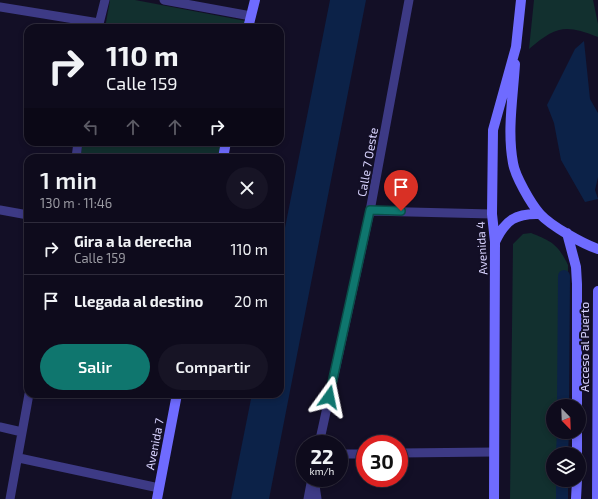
<!DOCTYPE html>
<html lang="es">
<head>
<meta charset="utf-8">
<style>
	body { margin:0; font-family:"Exo 2",sans-serif; background:#171425; color:#f1f3f6; height:100vh; display:flex; flex-direction:column; font-size:15px; white-space:nowrap }
	* { box-sizing:border-box; margin:0 }
	p { font-size:13px; color:#9b9ba3 }
	.icon { flex:none; width:22px; height:22px; fill:none; stroke:currentColor; stroke-width:2; stroke-linecap:round; stroke-linejoin:round }
	.map { position:relative; flex:1; overflow:hidden }
	.details { position:absolute; left:24px; top:154px; width:260px; height:244px; display:flex; flex-direction:column; background:#0e0b1c; border-radius:12px; box-shadow:0 2px 6px #0003,0 0 0 1px #2e2b3b }
	.details>* { flex:none }
	.top-card { position:absolute; left:24px; top:24px; width:260px; height:122px; border-radius:12px; box-shadow:0 2px 6px #0003,0 0 0 1px #2e2b3b; background:#0e0b1c; color:#f1f3f6; overflow:hidden }
	.needle { width:26px; rotate:157deg }
	.buttons { position:absolute; left:546px; top:399px; display:grid; gap:8px }
	.buttons a { display:grid; place-items:center; width:40px; height:40px; border-radius:50%; background:#0e0b1c; box-shadow:0 2px 6px #0003,0 0 0 1px #2e2b3b; font-size:20px }
	.speed { position:absolute; left:296px; top:435px; display:flex; gap:8px; font-size:20px; font-weight:700; text-align:center }
	.speed>* { display:grid; place-content:center; width:52px; height:52px; border-radius:50%; background:#0e0b1c; box-shadow:0 2px 6px #0003,0 0 0 1px #2e2b3b; line-height:1 }
	.speed small { font-size:10px; font-weight:400 }
	.speed .limit { border:6px solid #d22; background:#fff; color:#111 }
	.pin { position:absolute; display:grid; place-items:center; width:34px; height:34px; color:#fff; margin:-41px -17px; border-radius:50% 50% 50% 0; rotate:-45deg; box-shadow:0 0 4px #0007 }
	.pin .icon { rotate:45deg }
	.me { position:absolute; width:44px; margin:-22px; rotate:12deg; stroke-linejoin:round; filter:drop-shadow(0 0 3px #0008) }
	.turn { display:flex; align-items:center; gap:14px; height:84px; padding:0 16px; font-size:18px }
	.turn .icon { width:52px; height:52px; stroke-width:2.5 }
	.turn b { display:block; font-size:28px; line-height:34px }
	.lanes { display:flex; align-items:center; height:38px; padding:0 16px; background:#0003; justify-content:center; gap:20px; direction:ltr }
	.lanes .off { opacity:.35 }
	.round { display:grid; place-items:center; flex:none; width:42px; height:42px; border-radius:21px; background:#171425 }
	.summary { display:flex; align-items:center; justify-content:space-between; height:68px; padding:0 16px }
	h1 { font-size:24px; font-weight:600; line-height:30px }
	.cta { display:flex; gap:8px; margin-top:auto; padding:8px 16px }
	.cta a { flex:1; height:46px; border-radius:24px; background:#0f766e; color:#fff; font-size:16px; font-weight:600; line-height:46px; text-align:center }
	.cta a+a { background:#171425; color:#f1f3f6 }
	ul { padding:0; list-style:none }
	li { display:flex; align-items:center; gap:12px; height:52px; padding:0 16px; border-top:1px solid #2e2b3b }
	li div { flex:1 }
	li b { display:block; font-size:15px }
	li em { font-style:normal }
	.map>svg:first-child { display:block }
	.green { fill:#12302f }
	.water { fill:#0c2248 }
	.lines { fill:none; stroke-linecap:round; stroke-linejoin:round }
	.canal { stroke:#0c2248; stroke-width:12 }
	.street { stroke:#3d3a85; stroke-width:9 }
	.secondary { stroke:#6f6bff; stroke-width:10 }
	.route-casing { stroke:#0a4d48; stroke-width:10 }
	.route { stroke:#0f766e; stroke-width:7 }
	.labels { text-anchor:middle; dominant-baseline:central; stroke-width:4; stroke-linejoin:round; paint-order:stroke }
	.street-label { font-size:12px; fill:#d9d4ff; stroke:#130f26 }
</style>
</head>
<body>
<div class="map">
<svg width="598" height="499" viewBox="0 0 598 499">
	<rect width="100%" height="100%" fill="#130f26"/>
	<path class="green" d="M110,0H135L246,21L244,28H105Z
		M534,0H593L598,24V37C565,24 556,26 529,49Z
		M83,142H222L219,158H80Z
		M531,233C551,241 558,244 568,265L567,406H553V432H567L566,454H553V480H566V499H510L513,244L523,234Z"/>
	<path class="water" d="M330,0H366L269,499H231L252,394H280V253Z
		M584,41L590,99L598,113V177L595,190L598,199L585,202L561,160L554,123L547,105L575,49Z"/>
	<g class="lines">
		<path class="canal" d="M563,406L564,276
			M562,454L563,432
			M562,499V480"/>
		<path class="street" d="M164,0L251,16
			M0,7L99,23
			M98,28L105,0
			M76,158L78,142
			M0,210L28,215
			M370,211L492,214
			M0,427L22,432
			M319,444L370,211L409,0
			M399,453L494,452
			M339,454H365
			M19,458L159,488
			M314,479L317,499
			M10,499L29,394
			M308,499L312,478"/>
		<path class="secondary" d="M248,28L255,0
			M515,64C513,97 507,131 513,163C515,176 531,204 540,214C551,226 583,244 598,249
			M223,158L226,142
			M567,233L576,267L577,284V406
			M495,242C505,220 516,213 540,214
			M577,454V432
			M157,499L177,394
			M494,499L495,242L492,214L493,130L516,47L521,0
			M576,499L577,480
			M597,499L598,291"/>
	</g>
	<g class="lines">
		<defs>
			<path id="route" d="M329,397L370,210L401,211"/>
		</defs>
		<use href="#route" class="route-casing"/>
		<use href="#route" class="route"/>
	</g>
	<g class="labels">
		<g class="street-label">
			<text transform="translate(367 162) rotate(-80)">Calle 7 Oeste</text>
			<text transform="translate(481 248) rotate(-93)">Avenida 4</text>
			<text transform="translate(584 347) rotate(-90)">Acceso al Puerto</text>
			<text transform="translate(154 444) rotate(-79)">Avenida 7</text>
		</g>
	</g>
</svg>
<div class="buttons">
<a><svg class="needle" viewBox="-14 -14 28 28"><path d="M0-13l5 13h-10z" fill="#e53935"/><path d="M0 13l5-13h-10z" fill="#9b9ba3"/></svg></a>
<a><svg class="icon" aria-label="layers" viewBox="0 0 24 24"><path d="M12 4l9 5-9 5-9-5zM3 14l9 5 9-5"/></svg></a>
</div>
<div class="speed"><div>22<small>km/h</small></div><div class="limit">30</div></div>
<div class="pin" style="left:401px;top:211px;background:#d93025"><svg class="icon" aria-label="arrive" viewBox="0 0 24 24"><path d="M6 21V4h12l-3 4 3 4H6"/></svg></div>
<svg class="me" style="left:329px;top:397px" viewBox="-20 -20 40 40"><path d="M0-17L14 15 0 8-14 15z" fill="#0f766e" stroke="#fff" stroke-width="4"/></svg>
<div class="top-card">
<div class="turn"><svg class="icon" aria-label="right" viewBox="0 0 24 24"><path d="M7 20v-9h11M14 6l5 5-5 5"/></svg><div><b>110 m</b>Calle 159</div></div>
<div class="lanes"><svg class="icon off" aria-label="left" viewBox="0 0 24 24"><path d="M17 20v-9H6M10 6l-5 5 5 5"/></svg><svg class="icon off" aria-label="ahead" viewBox="0 0 24 24"><path d="M12 20V5M6 11l6-6 6 6"/></svg><svg class="icon off" aria-label="ahead" viewBox="0 0 24 24"><path d="M12 20V5M6 11l6-6 6 6"/></svg><svg class="icon" aria-label="right" viewBox="0 0 24 24"><path d="M7 20v-9h11M14 6l5 5-5 5"/></svg></div>
</div>
<section class="details">
<div class="summary"><div><h1>1 min</h1><p>130 m · 11:46</p></div><a class="round"><svg class="icon" aria-label="close" viewBox="0 0 24 24"><path d="M6 6l12 12M18 6L6 18"/></svg></a></div>
<ul>
<li><svg class="icon" aria-label="right" viewBox="0 0 24 24"><path d="M7 20v-9h11M14 6l5 5-5 5"/></svg><div><b>Gira a la derecha</b><p>Calle 159</p></div><em>110 m</em></li>
<li><svg class="icon" aria-label="arrive" viewBox="0 0 24 24"><path d="M6 21V4h12l-3 4 3 4H6"/></svg><div><b>Llegada al destino</b></div><em>20 m</em></li>
</ul>
<div class="cta"><a>Salir</a><a>Compartir</a></div>
</section>
</div>
</body>
</html>
